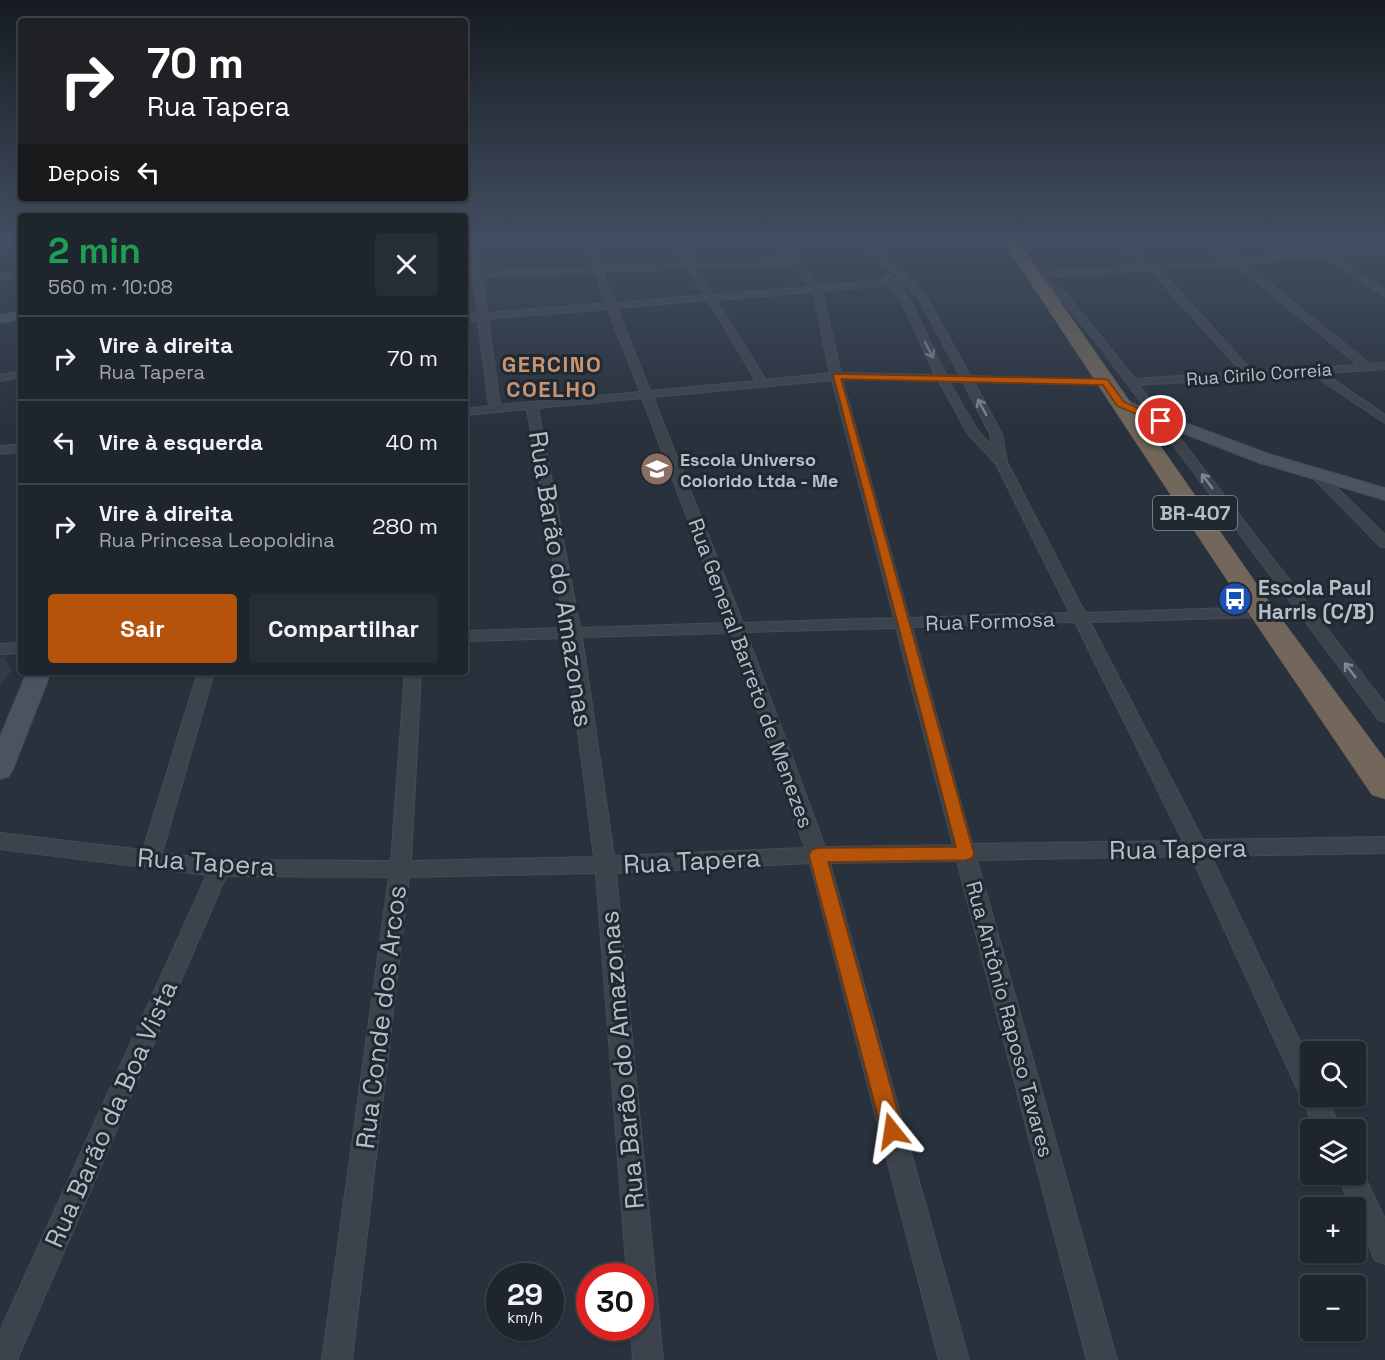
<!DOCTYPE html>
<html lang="pt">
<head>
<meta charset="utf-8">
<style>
	body { margin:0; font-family:"Space Grotesk",sans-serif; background:#262d35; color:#f1f3f6; height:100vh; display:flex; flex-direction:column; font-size:22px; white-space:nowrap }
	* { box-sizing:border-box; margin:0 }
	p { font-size:20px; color:#a1a5aa }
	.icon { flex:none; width:33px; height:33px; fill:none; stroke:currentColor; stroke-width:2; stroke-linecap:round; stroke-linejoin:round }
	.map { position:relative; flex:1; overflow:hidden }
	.panel { position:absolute; left:18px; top:213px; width:450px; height:462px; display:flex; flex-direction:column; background:#1e252d; border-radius:6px; box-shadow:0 2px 4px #0004,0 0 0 2px #3c4249 }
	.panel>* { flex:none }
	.top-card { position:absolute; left:18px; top:18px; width:450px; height:183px; border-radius:6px; box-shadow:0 2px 4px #0004,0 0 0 2px #3c4249; background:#202124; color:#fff; overflow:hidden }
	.buttons { position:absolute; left:1300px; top:1041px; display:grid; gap:12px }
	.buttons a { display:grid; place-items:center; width:66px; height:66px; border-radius:6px; background:#1e252d; box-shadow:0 2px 4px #0004,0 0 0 2px #3c4249; font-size:30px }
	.speed { position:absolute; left:486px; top:1263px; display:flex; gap:12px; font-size:30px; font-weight:700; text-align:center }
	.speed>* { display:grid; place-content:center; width:78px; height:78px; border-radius:50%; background:#1e252d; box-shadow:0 2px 4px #0004,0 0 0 2px #3c4249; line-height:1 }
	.speed small { font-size:15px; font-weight:400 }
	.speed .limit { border:9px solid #d22; background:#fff; color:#111 }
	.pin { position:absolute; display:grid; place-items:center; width:51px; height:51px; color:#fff; margin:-26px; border:3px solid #fff; border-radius:50%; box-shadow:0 2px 6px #0007 }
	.me { position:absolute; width:66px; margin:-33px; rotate:345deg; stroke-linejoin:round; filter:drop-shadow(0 0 4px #0008) }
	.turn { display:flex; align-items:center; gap:21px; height:126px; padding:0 30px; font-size:27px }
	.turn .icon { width:78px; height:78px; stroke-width:2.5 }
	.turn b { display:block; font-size:42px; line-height:51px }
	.then { display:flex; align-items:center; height:57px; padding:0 30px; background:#0003; gap:12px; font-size:22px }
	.round { display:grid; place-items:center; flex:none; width:63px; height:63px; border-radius:6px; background:#262d35 }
	.overview { display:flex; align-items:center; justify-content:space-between; height:102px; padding:0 30px }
	h1 { font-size:36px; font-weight:600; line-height:45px; color:#1e9e55 }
	.button { display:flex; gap:12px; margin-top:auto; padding:12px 30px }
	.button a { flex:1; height:69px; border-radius:6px; background:#b45309; color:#fff; font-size:24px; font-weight:600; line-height:69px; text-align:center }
	.button a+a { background:#262d35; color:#f1f3f6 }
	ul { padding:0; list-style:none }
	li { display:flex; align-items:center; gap:18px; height:84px; padding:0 30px; border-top:2px solid #3c4249 }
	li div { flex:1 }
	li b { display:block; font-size:22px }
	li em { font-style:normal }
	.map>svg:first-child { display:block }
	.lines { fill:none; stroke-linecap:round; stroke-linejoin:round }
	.street-casing { stroke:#454c56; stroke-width:2 }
	.secondary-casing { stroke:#454c56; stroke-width:2 }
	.highway-casing { stroke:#464e58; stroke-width:1 }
	.street { fill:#3c434d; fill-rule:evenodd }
	.secondary { fill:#4a535f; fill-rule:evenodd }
	.highway { fill:#72675a; fill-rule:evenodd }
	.shaded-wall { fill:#323c48 }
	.oneway { stroke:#808791 }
	.route { fill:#b45309; stroke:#753606; stroke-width:1.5 }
	.labels { text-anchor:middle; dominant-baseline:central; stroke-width:6; stroke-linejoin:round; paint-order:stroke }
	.far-street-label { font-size:18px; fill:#b8bec8; stroke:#202832 }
	.far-poi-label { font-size:18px; font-weight:bold; fill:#b8bec8; stroke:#202832; text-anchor:start }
	.shield { fill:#202832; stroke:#8a919b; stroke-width:1.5 }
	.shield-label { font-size:20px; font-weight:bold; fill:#b8bec8 }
	.poi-label { font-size:21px; font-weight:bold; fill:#b8bec8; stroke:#202832; text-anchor:start }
	.street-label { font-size:21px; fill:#b8bec8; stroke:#202832 }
	.far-district-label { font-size:22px; font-weight:bold; letter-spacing:1.5px; fill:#c89472; stroke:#202832 }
	.near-street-label { font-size:26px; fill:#b8bec8; stroke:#202832 }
</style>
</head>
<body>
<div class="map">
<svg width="1385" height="1360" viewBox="0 0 1385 1360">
	<rect width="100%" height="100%" fill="#28313c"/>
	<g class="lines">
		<defs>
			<path id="street" d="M585,238H593L601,267L685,263L670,238H678L693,263L788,259L771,238H779L819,286L885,280L883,277L887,274L894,280L902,279L865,247H859L860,243L855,238H864L869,242L965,238L961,240L874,247L912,279L927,297L970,376L1109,380V384L1105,385L974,382L1002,434L1007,462L1085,613L1262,607L1270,612L1262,617L1090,622L1203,840L1385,837V853L1211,856L1311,1065V1096H1326L1341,1130H1316L1191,856L977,860L1117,1360H1087L957,861L830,863L969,1360H939L810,863L616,873L663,1360H633L631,1328H640V1276H627L596,873L409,877L352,1360H322L389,877L226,876L17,1360H0V1331L207,875L0,849V833L143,850L198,672H214L162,853L220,860L391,861L405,672H421L411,861L594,857L566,638L465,641V631L565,628L527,409L465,415V409L489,406L478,320L465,321V315L478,314L473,277L465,278V272H472L465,239L475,249L481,272L593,267ZM792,264L810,287L713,295L696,268ZM688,268L705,295L615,303L603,272ZM595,272L606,303L487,313L482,277ZM907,284L920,300L960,376L946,375L911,302L897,285ZM889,285L902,302L935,375L841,373L822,291ZM813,292L830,373L766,380L716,300ZM708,300L756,381L650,391L617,308ZM608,309L640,392L500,405L488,319ZM842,379L939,381L968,434L996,464L1070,613L909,618ZM832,380L894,618L743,623L653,397ZM949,382H963L990,434L992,446L977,430ZM642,398L727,623L580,628L538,408ZM1075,622L1183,841L972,844L912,627ZM896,628L953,845L825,847L746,632ZM731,633L805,848L614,856L582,637Z
				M1106,238H1115L1154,265L1229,259L1196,238H1206L1239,258L1317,253L1292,238H1302L1327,252L1385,248V252L1334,256L1385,290V297L1324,257L1245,263L1370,364L1385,363V369L1324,373L1385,415V423L1312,374L1139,385L1385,704V722L1379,720L1099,346L1058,295L1032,279L1031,276L1035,273L1144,265ZM1235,264L1358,365L1252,371L1159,269ZM1150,270L1242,372L1135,379L1064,291L1041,278Z
				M21,245V249L0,252V248Z
				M21,270V276L0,280V274Z
				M21,371V377L0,381V375Z
				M21,444V452L0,454V446Z
				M1317,471L1321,472L1385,535V547L1380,546L1313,478L1311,475Z
				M21,643V653L0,654V644Z
				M1356,1163L1359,1165L1385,1219V1264L1375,1260L1356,1217V1208H1352L1337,1174H1356Z"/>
			<path id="secondary" d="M465,238H474L465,242Z
				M21,311V319L0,323V315Z
				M1121,399L1272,455L1385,488V500L1260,463L1115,407L1113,404Z
				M27,672H51L13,769L9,776L0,779V737Z"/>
			<path id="highway" d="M1001,238H1016L1272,606L1385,759V799L1372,795L1248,612Z"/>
		</defs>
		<use href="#street" class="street-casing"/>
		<use href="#secondary" class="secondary-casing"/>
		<use href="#highway" class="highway-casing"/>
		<use href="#street" class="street"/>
		<use href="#secondary" class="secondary"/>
		<use href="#highway" class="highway"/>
	</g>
	<path class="shaded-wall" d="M3,655L12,670L0,686V659Z"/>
	<defs><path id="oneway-shaft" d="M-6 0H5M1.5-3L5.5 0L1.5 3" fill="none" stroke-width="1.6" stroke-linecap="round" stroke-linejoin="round" transform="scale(1.5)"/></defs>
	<g class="oneway">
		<use href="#oneway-shaft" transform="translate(929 350) rotate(64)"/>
		<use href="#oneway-shaft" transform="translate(982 407) rotate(-118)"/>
		<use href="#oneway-shaft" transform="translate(1207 481) rotate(-127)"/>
		<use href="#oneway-shaft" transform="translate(1350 670) rotate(-127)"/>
	</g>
	<linearGradient id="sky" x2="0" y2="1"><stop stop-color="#161b21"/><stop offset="0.56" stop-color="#424e61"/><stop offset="1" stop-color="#424e61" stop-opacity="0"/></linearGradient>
	<rect width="1385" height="428" fill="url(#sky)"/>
	<path class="route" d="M833,374L1105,379L1108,380L1124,402L1166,421L1158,423L1117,406L1103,385L841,379L974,854L972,858L966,860L828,862L903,1131L900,1138L892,1141L885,1138L882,1131L809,855L812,850L818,848L956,847Z"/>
	<defs>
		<symbol id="school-disc" viewBox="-11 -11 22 22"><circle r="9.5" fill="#8d6e63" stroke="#202832"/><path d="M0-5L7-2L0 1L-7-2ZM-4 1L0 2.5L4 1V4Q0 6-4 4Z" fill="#fff"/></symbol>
		<symbol id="bus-disc" viewBox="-11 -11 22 22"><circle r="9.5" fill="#1a4fb4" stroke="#202832"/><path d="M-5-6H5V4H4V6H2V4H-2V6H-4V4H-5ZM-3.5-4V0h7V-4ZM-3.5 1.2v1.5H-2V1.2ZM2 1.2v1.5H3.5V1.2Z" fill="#fff"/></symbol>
	</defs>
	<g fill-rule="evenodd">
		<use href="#school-disc" x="638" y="450" width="38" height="38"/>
		<use href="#bus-disc" x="1216" y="580" width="38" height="38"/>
	</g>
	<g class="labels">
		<g class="far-street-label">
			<text transform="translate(1259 374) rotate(-4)">Rua Cirilo Correia</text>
		</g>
		<g class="far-poi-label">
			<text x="680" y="459">Escola Universo<tspan x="680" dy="21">Colorido Ltda - Me</tspan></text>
		</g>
		<rect class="shield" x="1153" y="496" width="84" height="34" rx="4.5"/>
		<g class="shield-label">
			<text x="1195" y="513">BR-407</text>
		</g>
		<g class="poi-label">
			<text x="1258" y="587">Escola Paul<tspan x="1258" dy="24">HarrIs (C/B)</tspan></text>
		</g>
		<g class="street-label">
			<text transform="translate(990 621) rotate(-2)">Rua Formosa</text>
			<text transform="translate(751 673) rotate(70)">Rua General Barreto de Menezes</text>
			<text transform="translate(1010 1019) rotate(75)">Rua Antônio Raposo Tavares</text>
		</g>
		<g class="far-district-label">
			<text x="552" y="364">GERCINO<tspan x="552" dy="25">COELHO</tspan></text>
		</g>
		<g class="near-street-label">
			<text transform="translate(561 579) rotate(81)">Rua Barão do Amazonas</text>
			<text transform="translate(1178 849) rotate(-1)">Rua Tapera</text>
			<text transform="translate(692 861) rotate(-3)">Rua Tapera</text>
			<text transform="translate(206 862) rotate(4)">Rua Tapera</text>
			<text transform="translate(381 1017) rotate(-83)">Rua Conde dos Arcos</text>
			<text transform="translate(622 1060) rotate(-95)">Rua Barão do Amazonas</text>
			<text transform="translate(111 1114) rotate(-66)">Rua Barão da Boa Vista</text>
		</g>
	</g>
</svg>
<div class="buttons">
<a><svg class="icon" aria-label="search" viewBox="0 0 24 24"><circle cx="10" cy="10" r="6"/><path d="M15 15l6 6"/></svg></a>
<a><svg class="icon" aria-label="layers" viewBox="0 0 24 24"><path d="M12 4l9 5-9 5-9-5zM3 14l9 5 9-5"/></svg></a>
<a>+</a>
<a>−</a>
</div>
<div class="speed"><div>29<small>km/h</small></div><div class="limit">30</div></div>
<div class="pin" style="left:1161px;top:421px;background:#d93025"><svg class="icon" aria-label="arrive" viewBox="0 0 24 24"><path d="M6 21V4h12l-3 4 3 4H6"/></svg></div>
<svg class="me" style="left:892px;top:1131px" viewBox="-20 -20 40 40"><path d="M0-17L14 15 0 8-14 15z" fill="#b45309" stroke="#fff" stroke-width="4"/></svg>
<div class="top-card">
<div class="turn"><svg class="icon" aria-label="right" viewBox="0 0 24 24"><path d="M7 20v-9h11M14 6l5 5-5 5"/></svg><div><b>70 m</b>Rua Tapera</div></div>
<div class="then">Depois<svg class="icon" aria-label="left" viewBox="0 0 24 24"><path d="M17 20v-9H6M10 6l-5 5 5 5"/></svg></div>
</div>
<section class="panel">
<div class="overview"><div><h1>2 min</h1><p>560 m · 10:08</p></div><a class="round"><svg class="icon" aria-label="close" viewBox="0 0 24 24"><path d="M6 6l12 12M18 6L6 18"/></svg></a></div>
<ul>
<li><svg class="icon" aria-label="right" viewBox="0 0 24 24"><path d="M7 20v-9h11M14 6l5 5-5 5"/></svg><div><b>Vire à direita</b><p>Rua Tapera</p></div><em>70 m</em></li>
<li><svg class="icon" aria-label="left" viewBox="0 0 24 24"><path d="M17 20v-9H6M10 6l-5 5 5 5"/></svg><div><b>Vire à esquerda</b></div><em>40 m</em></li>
<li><svg class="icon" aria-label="right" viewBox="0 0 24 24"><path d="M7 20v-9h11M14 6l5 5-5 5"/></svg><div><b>Vire à direita</b><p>Rua Princesa Leopoldina</p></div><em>280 m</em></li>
</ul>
<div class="button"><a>Sair</a><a>Compartilhar</a></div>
</section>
</div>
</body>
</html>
